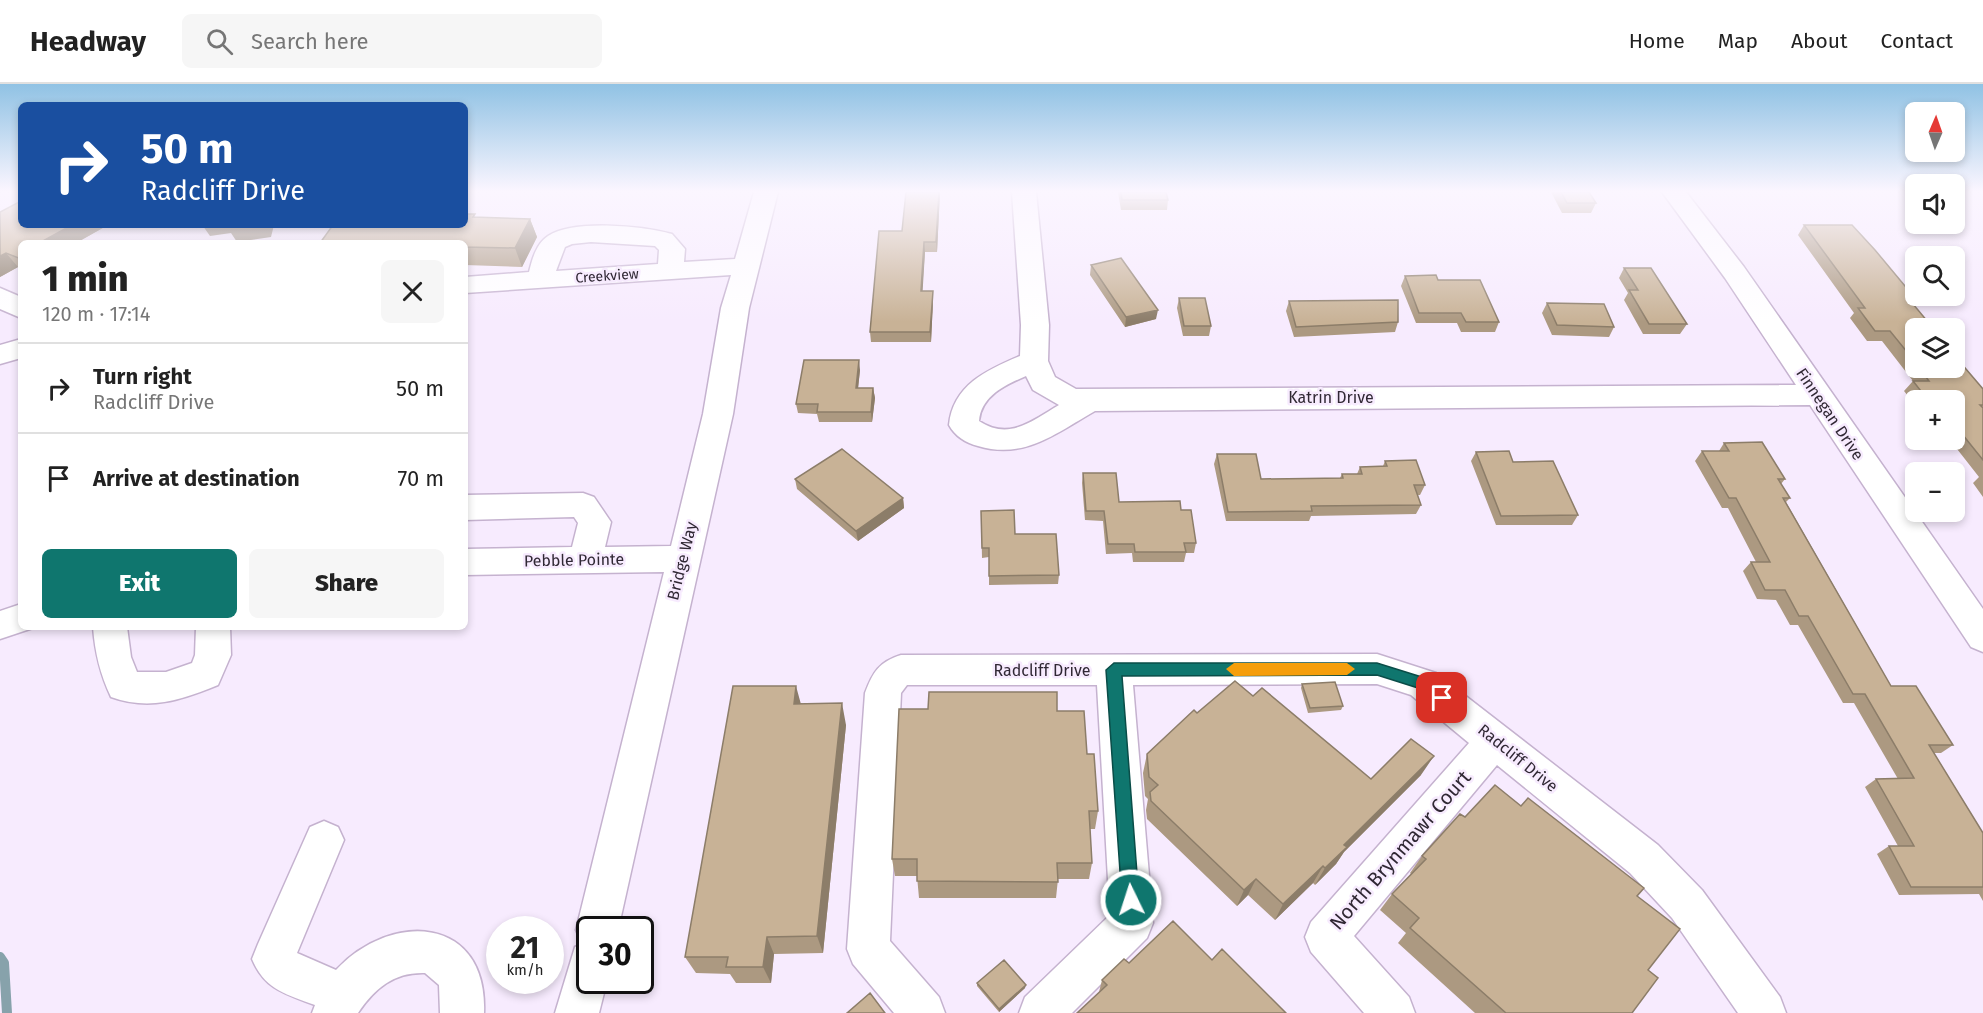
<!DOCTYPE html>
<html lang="en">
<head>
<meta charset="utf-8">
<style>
	body { margin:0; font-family:"Fira Sans",sans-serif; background:#f6f6f6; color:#222; height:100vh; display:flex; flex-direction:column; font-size:22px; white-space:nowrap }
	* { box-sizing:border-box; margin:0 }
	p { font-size:20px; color:#767676 }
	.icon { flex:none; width:33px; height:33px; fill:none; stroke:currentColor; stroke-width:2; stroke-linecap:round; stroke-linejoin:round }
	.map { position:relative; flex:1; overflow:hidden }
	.sheet { position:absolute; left:18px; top:156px; width:450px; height:390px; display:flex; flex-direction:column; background:#fff; border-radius:9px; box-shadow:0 3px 9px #0003 }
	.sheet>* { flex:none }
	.guide { position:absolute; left:18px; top:18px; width:450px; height:126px; border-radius:9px; box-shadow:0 3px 9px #0003; background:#1a4fa0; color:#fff; overflow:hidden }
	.needle { width:39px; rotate:2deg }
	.tools { position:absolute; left:1905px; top:18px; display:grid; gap:12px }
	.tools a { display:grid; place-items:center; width:60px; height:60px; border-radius:9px; background:#fff; box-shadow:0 3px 9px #0003; font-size:30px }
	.speed { position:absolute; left:486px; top:832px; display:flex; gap:12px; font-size:30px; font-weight:700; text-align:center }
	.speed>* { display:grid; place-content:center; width:78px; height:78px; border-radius:50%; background:#fff; box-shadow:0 3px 9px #0003; line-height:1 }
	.speed small { font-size:15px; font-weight:400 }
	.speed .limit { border:3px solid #111; border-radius:9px; background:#fff; color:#111 }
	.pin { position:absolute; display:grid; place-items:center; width:51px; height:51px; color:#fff; margin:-26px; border-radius:12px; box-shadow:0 3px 9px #0006 }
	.me { position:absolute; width:66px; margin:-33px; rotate:356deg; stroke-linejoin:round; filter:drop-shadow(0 0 4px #0008) }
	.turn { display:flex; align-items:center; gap:21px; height:126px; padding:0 24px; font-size:27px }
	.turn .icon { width:78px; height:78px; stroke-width:2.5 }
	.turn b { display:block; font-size:42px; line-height:51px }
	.round { display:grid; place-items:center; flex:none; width:63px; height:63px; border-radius:9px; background:#f6f6f6 }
	.overview { display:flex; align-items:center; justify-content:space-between; height:102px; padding:0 24px }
	h1 { font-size:36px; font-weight:800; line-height:45px }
	.cta { display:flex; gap:12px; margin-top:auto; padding:12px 24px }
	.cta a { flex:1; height:69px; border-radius:9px; background:#0f766e; color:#fff; font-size:24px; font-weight:800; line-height:69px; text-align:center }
	.cta a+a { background:#f6f6f6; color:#222 }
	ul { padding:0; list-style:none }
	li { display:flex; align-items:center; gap:18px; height:90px; padding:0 24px; border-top:2px solid #e0e0e0 }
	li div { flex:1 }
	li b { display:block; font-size:22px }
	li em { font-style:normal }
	header { display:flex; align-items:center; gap:36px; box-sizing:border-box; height:84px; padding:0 30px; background:#fff; border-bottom:2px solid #e0e0e0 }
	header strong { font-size:28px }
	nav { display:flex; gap:33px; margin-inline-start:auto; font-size:21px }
	.search { width:420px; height:54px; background:#f6f6f6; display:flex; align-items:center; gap:15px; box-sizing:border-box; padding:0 21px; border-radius:9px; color:#767676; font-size:22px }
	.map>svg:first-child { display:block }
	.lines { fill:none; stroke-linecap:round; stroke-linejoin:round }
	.stream { stroke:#87a2ab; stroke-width:10 }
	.minor-casing { stroke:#c5b2cf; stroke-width:3 }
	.minor { fill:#fff; fill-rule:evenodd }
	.wall { fill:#ac9981 }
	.shaded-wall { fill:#8c7d69 }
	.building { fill:#c8b296; stroke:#8c7d69; stroke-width:1.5 }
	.route { fill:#0f766e; stroke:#0a4d48; stroke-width:1.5 }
	.slow { fill:#f59e0b }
	.labels { text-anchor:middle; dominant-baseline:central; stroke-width:5; stroke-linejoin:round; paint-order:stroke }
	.far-street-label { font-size:14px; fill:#302834; stroke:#f7ebfe }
	.street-label { font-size:16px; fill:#302834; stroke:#f7ebfe }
	.near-street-label { font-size:20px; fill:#302834; stroke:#f7ebfe }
</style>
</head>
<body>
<header>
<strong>Headway</strong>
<div class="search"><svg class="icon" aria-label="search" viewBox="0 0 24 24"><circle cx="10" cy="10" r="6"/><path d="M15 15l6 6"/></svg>Search here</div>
<nav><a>Home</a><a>Map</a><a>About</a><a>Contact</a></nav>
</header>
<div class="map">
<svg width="1983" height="929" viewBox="0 0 1983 929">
	<rect width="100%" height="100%" fill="#f7ebfe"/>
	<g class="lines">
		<path class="stream" d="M0,873L4,879L7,929"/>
		<defs>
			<path id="minor" d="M754,108H778L749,224L733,330L618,846H590V897H607L599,929H555L575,863L582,860L576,846L664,488L465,491V465L572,463L578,439L574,433L465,436V411L583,409L594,413L611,438L605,463L671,462L703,330L721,224L731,191L465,209V193L529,188C532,176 536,160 548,152C574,135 643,142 672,150L685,165L684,178L735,175ZM591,158L655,162L659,166L658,180L556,187L565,163L572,160Z
				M1012,108H1036L1049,241L1048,277L1055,293L1076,305L1796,301L1725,194L1662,108H1686L1744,183L1983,525V568L1971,563L1810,321L1095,327C1056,349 1025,376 978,362C966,359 955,352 949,341C953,301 987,286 1020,272L1021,241ZM1026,292L1033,306L1059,321C1032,337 1009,357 979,337C981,312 1005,301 1026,292Z
				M0,204L21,213V234L0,225Z
				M21,255V274L0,280V261Z
				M21,520V543L33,544L0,555V527Z
				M93,543H127L131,573L137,588H166L192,579L195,571L196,543H230L231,571L218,601C181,616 150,627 111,613C100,590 95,569 93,543Z
				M1377,570L1436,589L1658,761L1702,806L1780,913L1786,929H1738L1672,834L1630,789L1497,681L1354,852L1409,913L1415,929H1364L1311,868L1305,853L1311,838L1469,659L1411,611L1377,600L1133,601L1153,839L1147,854L1072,929H1019L1025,913L1110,831L1097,601H907L901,609L890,857L939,913L945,929H894L853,880L847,865L865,609C873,588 879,578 901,571Z
				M324,737L338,743L344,756L297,869L336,886C392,826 488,832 484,929H440L439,901L425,889C394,888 375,904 358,929H312L315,921C286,910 265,906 252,875L258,860L310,743Z"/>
		</defs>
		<use href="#minor" class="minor-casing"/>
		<use href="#minor" class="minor"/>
	</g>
	<path class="wall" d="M906,108H940L937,168H925L922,207L933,217L931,258H871L870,248L902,147Z
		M1118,108H1166L1168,116L1167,126H1121Z
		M1551,108H1589L1596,119L1591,129H1562Z
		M21,117L108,141L76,159H21V184L18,183L0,193Z
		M476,133L530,135L537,153L522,183L465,181V159Z
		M1804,141L1915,214L1911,219L1916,244V284H1954L1983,305V413L1973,399L1979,393L1950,356H1954V316H1916V322L1904,307L1913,297L1882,257H1867L1850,234L1854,229L1798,151Z
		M1091,181L1156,235L1125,243L1090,191Z
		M1624,184L1687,240L1680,250H1643L1624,216L1628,209L1619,194Z
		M1405,192L1438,196L1499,238L1495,248H1461L1457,239H1416L1401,202Z
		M1179,214L1211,242L1209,252H1183L1177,224Z
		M1289,217L1398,238L1395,248L1294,253L1286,227Z
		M1547,219L1614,243L1609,253L1552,251L1542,229Z
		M860,286L858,304H873L875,314L872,338H819L817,330L798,329L796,320Z
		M1724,359L1785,395L1781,400L1790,414L1786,418L1891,602L1953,661L1941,669H1934L1983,749V817L1979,810L1899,811L1877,770L1889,762H1898L1865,703L1876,695H1898L1854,619H1843L1798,541H1790L1776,516L1757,515L1743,487L1751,478H1756L1728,424H1722L1695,377L1702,367H1719Z
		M1476,368L1513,378L1578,431L1572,441H1496L1471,377Z
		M1217,370L1261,395L1340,394L1342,390H1357L1360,383L1383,382L1385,377L1425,401L1420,411H1417L1421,421L1416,430L1311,432L1309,437H1226L1214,380Z
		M1083,389L1119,418L1181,426L1196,459L1194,469H1186L1184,478H1133L1132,469L1106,470L1103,437L1085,436L1082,399Z
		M795,395L903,414L904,424L858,457L797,405Z
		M981,427L1015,450L1059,491L1058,500L989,501V473L982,474Z
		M1302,600L1343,622L1341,626L1308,629L1301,604Z
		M1253,612L1371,695L1421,691L1344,768L1336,780L1315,801L1313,799L1275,836L1248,811L1237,822L1147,735L1146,726L1148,715L1145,712L1143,689L1147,670L1197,629Z
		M801,619L846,641L823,869L774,870L771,899H736L730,890L696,889L685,873Z
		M1057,627L1087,670L1098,727L1095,745H1090L1092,779L1089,795H1058L1056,814H919L917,792H895L892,775Z
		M1465,733L1637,812L1648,886L1632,929H1475L1398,859L1406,849L1380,826L1392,810L1411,790L1410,789L1422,772Z
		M1212,876L1099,908L1102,896L1129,879Z
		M977,899L1025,904L999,928L977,902Z"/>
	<path class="shaded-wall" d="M939,108H940L937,168L936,158Z
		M530,135L537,153L522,183L515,164Z
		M72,141H108L76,159H26Z
		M182,141H274L271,153L237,158L231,149L210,152L203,142L184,144Z
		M924,158L925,168L922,217L921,207Z
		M6,169L18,183L0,193V172Z
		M933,207V217L931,258L930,248Z
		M1158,226L1156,235L1125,243L1126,233Z
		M859,276L860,286L857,314L856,304Z
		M873,304L875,314L872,338L871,328Z
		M903,414L904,424L858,457L856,447Z
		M796,602L802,624L794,620Z
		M842,619L846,641L823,869L817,852Z
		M1434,672L1421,691L1344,768L1336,780L1315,801L1325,784L1344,761Z
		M1323,782L1313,799L1275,836L1283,820Z
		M1256,795L1248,811L1237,822L1244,806Z
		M767,853L774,870L771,899L763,883Z
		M1026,901L1025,904L999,928V925Z"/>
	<path class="building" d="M906,108H939L936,158H924L921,207H933L930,248H870L879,147H902Z
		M1121,108H1166L1168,116H1122Z
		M1561,108H1589L1596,119H1567Z
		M21,117V141H72L43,157L21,159V175L6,169L0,172V128Z
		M465,130H475L473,133L530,135L515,164L465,163V159H320L333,141H465Z
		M229,141H247L228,144Z
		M1804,141H1852L1875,166L1915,214H1908L1933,244H1916V279L1890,247H1875L1858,224H1865Z
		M1121,174L1158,226L1126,233L1091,181Z
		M1624,184H1651L1687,240H1649L1629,206H1638Z
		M1436,191L1438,196H1480L1499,238H1466L1461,229H1419L1405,192Z
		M1179,214H1205L1211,242H1184Z
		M1398,216V238L1296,243L1289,217Z
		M1547,219L1604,220L1614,243L1557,241Z
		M1954,271L1983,305V321H1980L1983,324V376L1954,340V316H1928L1913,297H1929L1919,284H1954Z
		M804,276H859L856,304H873L871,328H817L818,320H796Z
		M1762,358L1785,395H1778L1790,414H1783L1891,602H1916L1953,661H1929L1983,749V803H1911L1889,762H1914L1876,695L1914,694L1865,610H1853L1808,532H1799L1785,506H1765L1751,478H1770L1736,414H1729L1702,367H1729L1724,359Z
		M842,365L903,414L856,447L795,395Z
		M1509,367L1513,378L1553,377L1578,431L1501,432L1476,368Z
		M1217,370H1256L1261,395L1343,394L1342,390H1362L1360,383L1387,382L1385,377L1416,376L1425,401H1414L1421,421L1311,422L1312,427L1228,428Z
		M1083,389H1116L1119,418L1180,417L1181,426H1191L1196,459H1184L1186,468H1135L1134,460H1108L1104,427H1086Z
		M1014,426L1015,450H1056L1059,491L989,492V464H982L981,427Z
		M1235,597L1253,612L1262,604L1371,695L1411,655L1434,672L1344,761L1347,763L1325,784L1323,782L1283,820L1256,795L1244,806L1151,717L1150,708L1158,701L1149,693L1147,670L1194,626L1197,629Z
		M1335,598L1343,622L1310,624L1302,600Z
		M733,602H796L794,620L842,619L817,852L767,853L763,883H726L728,873H685Z
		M929,608H1057V627H1084L1087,670H1094L1098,727H1089L1092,779H1057L1058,798L917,797V775H892L899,625H928Z
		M1495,701L1521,722L1528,714L1631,794L1644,804L1637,812L1680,845L1648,886L1658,894L1632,929H1506L1410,844L1419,834L1392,810L1426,775L1422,772L1460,730L1465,733Z
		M1173,837L1212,876L1222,865L1286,929H1077L1107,901L1102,896L1124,875L1129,879Z
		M1004,876L1026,901L999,925L977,899Z
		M870,909L885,929H847Z"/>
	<linearGradient id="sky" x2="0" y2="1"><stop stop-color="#90c2e4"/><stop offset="0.45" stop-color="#fbf6ff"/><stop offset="1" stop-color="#fbf6ff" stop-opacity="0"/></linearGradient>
	<rect width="1983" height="238" fill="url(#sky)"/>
	<path class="route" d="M1114,579H1377L1428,595L1450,614L1442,620L1418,604L1377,591L1122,592L1139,816L1137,822L1131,825L1125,822L1122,816L1106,586Z"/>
	<path class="slow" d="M1234,579H1347L1355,585L1347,591L1234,592L1226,585Z"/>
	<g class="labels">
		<g class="far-street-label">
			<text transform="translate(607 192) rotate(-4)">Creekview</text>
		</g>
		<g class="street-label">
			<text x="1331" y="313">Katrin Drive</text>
			<text transform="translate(1830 330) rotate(56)">Finnegan Drive</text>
			<text transform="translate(574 476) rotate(-1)">Pebble Pointe</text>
			<text transform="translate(682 477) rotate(-76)">Bridge Way</text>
			<text x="1042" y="586">Radcliff Drive</text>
			<text transform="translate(1518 674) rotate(39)">Radcliff Drive</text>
		</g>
		<g class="near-street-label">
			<text transform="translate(1400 766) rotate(-49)">North Brynmawr Court</text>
		</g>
	</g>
</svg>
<div class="tools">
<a><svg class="needle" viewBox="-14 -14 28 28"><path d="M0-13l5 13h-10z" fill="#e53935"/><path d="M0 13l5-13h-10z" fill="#767676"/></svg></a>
<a><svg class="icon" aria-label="sound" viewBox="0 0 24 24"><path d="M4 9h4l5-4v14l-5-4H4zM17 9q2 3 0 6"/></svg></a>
<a><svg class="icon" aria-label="search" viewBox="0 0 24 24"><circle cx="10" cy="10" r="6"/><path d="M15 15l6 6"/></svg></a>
<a><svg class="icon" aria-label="layers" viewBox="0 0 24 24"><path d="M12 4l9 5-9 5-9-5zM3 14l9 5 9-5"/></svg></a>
<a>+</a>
<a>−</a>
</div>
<div class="speed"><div>21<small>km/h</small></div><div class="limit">30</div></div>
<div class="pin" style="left:1442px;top:614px;background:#d93025"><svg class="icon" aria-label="arrive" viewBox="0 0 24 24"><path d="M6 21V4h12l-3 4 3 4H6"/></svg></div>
<svg class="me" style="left:1131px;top:816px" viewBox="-20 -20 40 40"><circle r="17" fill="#0f766e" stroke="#fff" stroke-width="3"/><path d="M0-11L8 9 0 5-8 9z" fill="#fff"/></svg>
<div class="guide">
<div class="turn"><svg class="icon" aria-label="right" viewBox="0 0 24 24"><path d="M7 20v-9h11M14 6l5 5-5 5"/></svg><div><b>50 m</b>Radcliff Drive</div></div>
</div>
<section class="sheet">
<div class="overview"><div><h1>1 min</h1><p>120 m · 17:14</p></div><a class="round"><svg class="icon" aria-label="close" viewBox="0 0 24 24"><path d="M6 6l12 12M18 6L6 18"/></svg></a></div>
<ul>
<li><svg class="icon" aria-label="right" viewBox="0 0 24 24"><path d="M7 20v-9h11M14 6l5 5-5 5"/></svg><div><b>Turn right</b><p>Radcliff Drive</p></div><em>50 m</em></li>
<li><svg class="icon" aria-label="arrive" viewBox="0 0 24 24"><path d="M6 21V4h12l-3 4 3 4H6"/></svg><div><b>Arrive at destination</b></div><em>70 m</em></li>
</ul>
<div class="cta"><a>Exit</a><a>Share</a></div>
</section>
</div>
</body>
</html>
